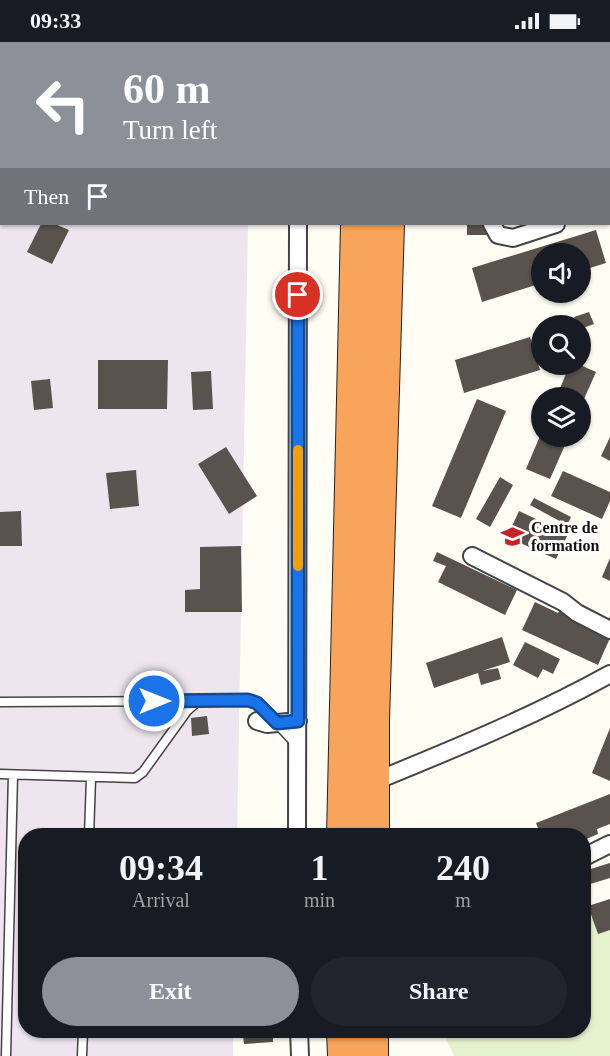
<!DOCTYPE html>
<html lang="en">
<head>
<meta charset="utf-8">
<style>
	body { margin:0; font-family:Georgia,serif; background:#20242c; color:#f1f3f6; height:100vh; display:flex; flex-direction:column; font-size:22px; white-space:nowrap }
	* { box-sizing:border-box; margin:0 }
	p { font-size:20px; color:#9ea1a6 }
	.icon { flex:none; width:33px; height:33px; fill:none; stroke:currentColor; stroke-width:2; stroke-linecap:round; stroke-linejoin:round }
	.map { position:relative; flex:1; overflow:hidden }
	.drawer { position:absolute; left:18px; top:786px; width:573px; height:210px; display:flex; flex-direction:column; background:#171b24; border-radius:24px; box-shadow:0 2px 4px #0004 }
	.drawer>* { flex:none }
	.top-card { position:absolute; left:0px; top:0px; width:610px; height:183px; box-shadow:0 2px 4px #0004; background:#8c9099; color:#fff; overflow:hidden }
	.fabs { position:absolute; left:531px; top:201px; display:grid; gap:12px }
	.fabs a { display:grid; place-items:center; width:60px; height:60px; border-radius:50%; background:#171b24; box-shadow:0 2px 4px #0004; font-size:30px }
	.pin { position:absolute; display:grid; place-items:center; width:51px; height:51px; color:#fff; margin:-26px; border:3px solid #fff; border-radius:50%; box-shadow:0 2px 6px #0007 }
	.me { position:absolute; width:66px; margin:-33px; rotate:90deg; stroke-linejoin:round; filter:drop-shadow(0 0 4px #0008) }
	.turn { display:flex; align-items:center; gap:21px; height:126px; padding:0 24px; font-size:27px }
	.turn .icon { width:78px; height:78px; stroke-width:2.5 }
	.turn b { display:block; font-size:42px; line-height:51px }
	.then { display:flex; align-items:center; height:57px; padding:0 24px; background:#0003; gap:12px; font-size:22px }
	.eta { display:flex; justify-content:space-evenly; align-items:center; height:102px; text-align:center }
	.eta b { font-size:36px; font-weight:600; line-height:42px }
	.button { display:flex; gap:12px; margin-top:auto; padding:12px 24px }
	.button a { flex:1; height:69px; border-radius:36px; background:#8c9099; color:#fff; font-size:24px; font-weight:600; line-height:69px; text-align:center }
	.button a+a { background:#20242c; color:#f1f3f6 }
	.status { display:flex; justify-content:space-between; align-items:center; height:42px; padding:0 30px; background:#171b24; direction:ltr }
	.status svg { height:16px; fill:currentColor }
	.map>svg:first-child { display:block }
	.industrial { fill:#eee5ef }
	.pitch { fill:#e5f2ce }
	.building { fill:#5a524c }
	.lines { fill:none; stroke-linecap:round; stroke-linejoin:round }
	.lane-casing { stroke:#444; stroke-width:11 }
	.street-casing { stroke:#444; stroke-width:20 }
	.highway-casing { stroke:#222; stroke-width:34 }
	.lane { stroke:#fff; stroke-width:8 }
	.street { stroke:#fff; stroke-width:16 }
	.highway { stroke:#f8a45a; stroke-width:32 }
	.route-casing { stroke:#114b97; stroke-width:15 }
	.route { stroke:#1a73e8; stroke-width:10 }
	.slow { stroke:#f59e0b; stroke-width:10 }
	.labels { text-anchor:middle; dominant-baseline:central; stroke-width:6; stroke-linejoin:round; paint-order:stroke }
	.poi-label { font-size:16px; font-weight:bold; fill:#111; stroke:#fff; text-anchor:start }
</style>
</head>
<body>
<div class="status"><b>09:33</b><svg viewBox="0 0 49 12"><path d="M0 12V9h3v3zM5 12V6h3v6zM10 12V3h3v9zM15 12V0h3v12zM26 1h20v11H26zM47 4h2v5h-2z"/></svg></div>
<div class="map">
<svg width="610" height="1014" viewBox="0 0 610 1014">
	<rect width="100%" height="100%" fill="#fffdf4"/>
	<path class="industrial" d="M0,0H266L2,2V182H248L237,793L26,794V988L233,989V1014H0Z"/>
	<path class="pitch" d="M610,869V1014H454L443,989L584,988V880Z"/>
	<path class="building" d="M41,182H55L69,188L52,222L27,210Z
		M467,182H496V193H467Z
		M596,188L606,221L580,229V212H542V241L482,260L472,226Z
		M589,270L594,282L580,287V284H577L574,275Z
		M530,295L540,328L464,351L455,318Z
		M98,318H168L167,367H98Z
		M570,322H578L596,330L580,366V356H556Z
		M211,329L213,367L193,368L191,330Z
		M50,337L53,366L34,368L31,339Z
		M477,357L506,369L461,476L432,464Z
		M540,394H569L550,437L526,427Z
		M610,395V419L601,414Z
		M226,405L257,454L229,472L198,422Z
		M136,428L139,464L110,467L106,431Z
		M563,429L610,450V459L602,477L551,454Z
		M500,435L513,443L490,485L476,477Z
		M534,456L571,475L567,483L530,463Z
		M21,469L22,504H0V470Z
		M519,469L568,492L556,517L507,495Z
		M241,504L242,570H185V548L200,547V505Z
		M437,510L517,548L505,573L438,540L446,524L433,519Z
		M610,516V539L602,535Z
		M564,559L608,579L610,574V596L598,623L522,588L535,560L558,571Z
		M502,595L510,620L482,629L498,626L501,637L481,643L478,631L434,646L426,621Z
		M525,600L560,617L553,632L543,627L538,636L513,623Z
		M207,674L209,692L192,694L191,676Z
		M610,686V739L592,731Z
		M610,752V782L597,787L598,792L584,798V794H541L536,781Z
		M243,786V794H212V787Z
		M610,821V836L587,843L584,829Z
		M610,857V888L598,892L588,864Z
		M273,991V1000L244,1002L243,993Z"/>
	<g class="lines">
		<defs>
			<path id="lane" d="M0,660L198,659
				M0,732L135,736L143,730L187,669L198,659L248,658L257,661L295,701
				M89,794L91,736
				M6,1014L13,733
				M82,1014L83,988"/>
			<path id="street" d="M305,2V0
				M495,2V0
				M0,97H2
				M609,163L610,162
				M492,182L498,193L513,196L556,182
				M472,514L563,560L577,571L610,588
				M257,679L267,682L298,679
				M373,740C454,707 534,674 610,632
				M297,794L298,182
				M584,815L610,802
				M299,988L300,1014"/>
			<path id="highway" d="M362,2V0
				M393,2V0
				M343,794L357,182
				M373,794V679L388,182
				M343,988L344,1014
				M372,988V1014"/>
		</defs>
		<use href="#lane" class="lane-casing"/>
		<use href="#street" class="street-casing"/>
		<use href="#highway" class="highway-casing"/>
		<use href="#lane" class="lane"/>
		<use href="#street" class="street"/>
		<use href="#highway" class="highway"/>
	</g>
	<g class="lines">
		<defs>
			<path id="route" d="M154,659L248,658L257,661L277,681L298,679V253"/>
		</defs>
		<use href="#route" class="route-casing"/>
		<use href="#route" class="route"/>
		<path class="slow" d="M298,524V408"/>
	</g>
	<defs>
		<symbol id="school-bare" viewBox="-9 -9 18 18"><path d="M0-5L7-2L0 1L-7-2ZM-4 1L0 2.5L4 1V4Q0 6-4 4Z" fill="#c62329" stroke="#fff" stroke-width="2.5" paint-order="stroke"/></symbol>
	</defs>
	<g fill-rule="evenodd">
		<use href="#school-bare" x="496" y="478" width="33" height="33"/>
	</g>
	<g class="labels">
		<g class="poi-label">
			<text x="531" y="485">Centre de<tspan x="531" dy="18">formation</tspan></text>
		</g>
	</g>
</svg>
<div class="fabs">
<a><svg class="icon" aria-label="sound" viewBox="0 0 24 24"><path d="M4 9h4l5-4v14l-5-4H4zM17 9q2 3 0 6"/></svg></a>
<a><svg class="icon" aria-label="search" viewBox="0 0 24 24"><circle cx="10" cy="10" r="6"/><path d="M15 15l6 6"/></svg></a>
<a><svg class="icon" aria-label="layers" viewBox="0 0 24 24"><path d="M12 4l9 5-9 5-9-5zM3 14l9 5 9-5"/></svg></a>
</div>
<div class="pin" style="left:298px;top:253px;background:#d93025"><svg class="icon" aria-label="arrive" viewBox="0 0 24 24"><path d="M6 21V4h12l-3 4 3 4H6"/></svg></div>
<svg class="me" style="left:154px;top:659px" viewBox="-20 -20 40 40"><circle r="17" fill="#1a73e8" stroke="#fff" stroke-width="3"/><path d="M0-11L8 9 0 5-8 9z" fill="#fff"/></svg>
<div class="top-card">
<div class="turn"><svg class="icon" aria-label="left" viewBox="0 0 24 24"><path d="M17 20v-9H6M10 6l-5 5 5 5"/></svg><div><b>60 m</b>Turn left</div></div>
<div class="then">Then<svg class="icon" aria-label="arrive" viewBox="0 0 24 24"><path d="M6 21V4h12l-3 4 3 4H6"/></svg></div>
</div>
<section class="drawer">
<div class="eta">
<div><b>09:34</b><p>Arrival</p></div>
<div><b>1</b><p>min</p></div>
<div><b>240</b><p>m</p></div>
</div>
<div class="button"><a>Exit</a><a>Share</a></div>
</section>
</div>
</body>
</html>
